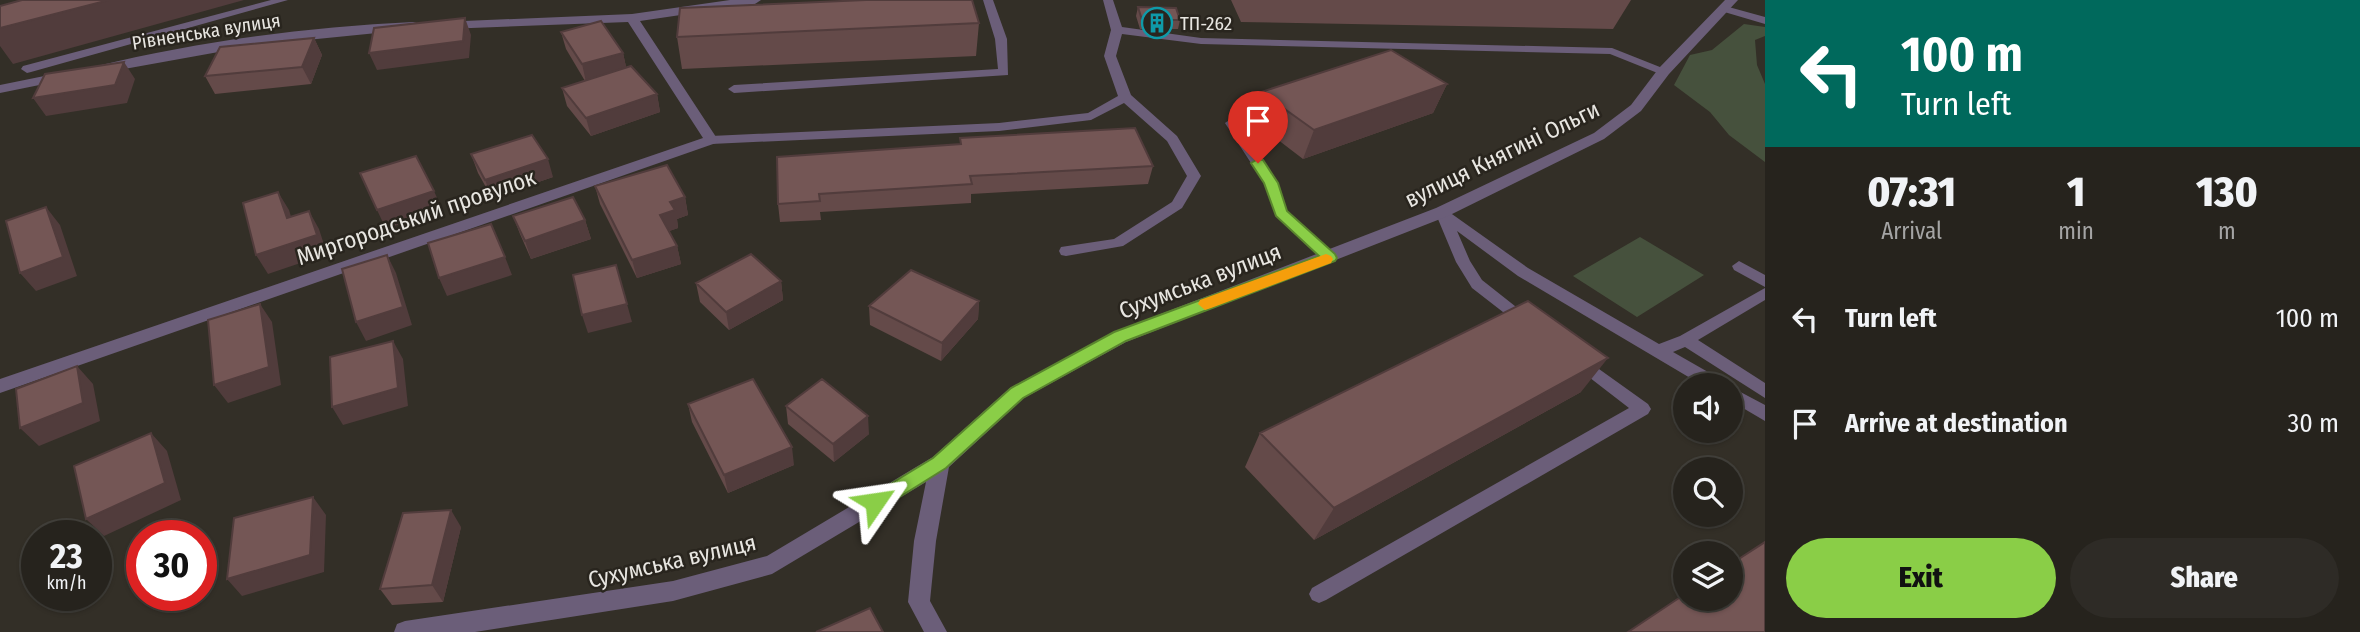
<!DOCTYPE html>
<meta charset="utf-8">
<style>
:root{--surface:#26231d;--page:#2e2b26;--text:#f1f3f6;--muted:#a4a4a4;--line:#42403b;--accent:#8ace47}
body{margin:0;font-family:"Fira Sans Condensed",sans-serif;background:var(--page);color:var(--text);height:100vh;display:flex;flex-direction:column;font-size:26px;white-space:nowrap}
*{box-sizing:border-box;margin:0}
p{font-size:23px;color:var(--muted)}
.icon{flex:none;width:38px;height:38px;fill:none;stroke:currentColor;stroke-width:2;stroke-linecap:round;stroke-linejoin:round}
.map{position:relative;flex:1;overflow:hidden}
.panel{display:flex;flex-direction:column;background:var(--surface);width:595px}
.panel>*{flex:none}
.guide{background:#00695c;color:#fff;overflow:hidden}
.tools{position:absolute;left:1673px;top:373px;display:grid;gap:14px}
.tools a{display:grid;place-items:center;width:70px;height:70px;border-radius:50%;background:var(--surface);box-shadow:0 2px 5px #0004,0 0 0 2px var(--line);font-size:35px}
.speed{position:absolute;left:21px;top:520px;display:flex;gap:14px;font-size:35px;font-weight:700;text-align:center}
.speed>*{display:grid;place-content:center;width:91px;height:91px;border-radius:50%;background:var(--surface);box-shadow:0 2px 5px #0004,0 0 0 2px var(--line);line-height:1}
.speed small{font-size:18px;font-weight:400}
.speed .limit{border:10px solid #d22;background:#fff;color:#111}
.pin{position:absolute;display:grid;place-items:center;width:60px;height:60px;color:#fff;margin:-72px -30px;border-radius:50% 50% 50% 0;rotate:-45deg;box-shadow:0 0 7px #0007}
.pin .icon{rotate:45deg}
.me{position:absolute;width:77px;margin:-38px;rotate:58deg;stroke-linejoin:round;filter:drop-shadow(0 0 5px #0008)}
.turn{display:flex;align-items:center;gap:24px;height:147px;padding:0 21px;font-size:32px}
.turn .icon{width:91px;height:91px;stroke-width:2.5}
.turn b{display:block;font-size:49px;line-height:60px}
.eta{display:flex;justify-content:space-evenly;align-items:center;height:119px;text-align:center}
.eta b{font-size:42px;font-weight:800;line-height:49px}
.primary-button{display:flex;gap:14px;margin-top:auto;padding:14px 21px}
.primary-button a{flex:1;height:80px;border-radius:42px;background:var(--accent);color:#111;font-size:28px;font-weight:800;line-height:80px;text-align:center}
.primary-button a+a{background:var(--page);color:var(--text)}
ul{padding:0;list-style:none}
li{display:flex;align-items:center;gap:21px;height:105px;padding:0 21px}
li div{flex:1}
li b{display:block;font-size:26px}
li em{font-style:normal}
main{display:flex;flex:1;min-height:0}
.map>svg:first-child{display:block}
.green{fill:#46513d}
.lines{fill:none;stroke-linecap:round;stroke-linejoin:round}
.service{fill:#6b5e79;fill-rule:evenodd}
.minor{fill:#6b5e79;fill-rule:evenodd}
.wall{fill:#644a49}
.shaded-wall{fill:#513c3c}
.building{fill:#745655;stroke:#513c3c;stroke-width:2}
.route{fill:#8ace47;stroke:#5a862e;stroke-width:2}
.slow{fill:#f59e0b}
.labels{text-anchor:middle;stroke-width:5;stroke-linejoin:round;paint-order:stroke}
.far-poi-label{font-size:19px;fill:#e8e6e1;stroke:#29251e;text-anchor:start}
.far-street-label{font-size:19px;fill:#e8e6e1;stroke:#29251e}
.street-label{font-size:23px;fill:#e8e6e1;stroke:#29251e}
</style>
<main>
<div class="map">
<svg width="1765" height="632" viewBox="0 0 1765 632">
<rect width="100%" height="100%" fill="#332f27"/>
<path class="green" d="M1744,24L1765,27V36L1755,40L1757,65L1765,84V162L1729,135L1710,112L1674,85L1690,55L1712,50Z
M1640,237L1704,275L1637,317L1573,276Z"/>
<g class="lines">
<path class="service" d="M271,0H288L31,72L27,73L21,69L23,66Z
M983,0H993L1007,39L1008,75L734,93L728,89L734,85L998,69L995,39Z
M1103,0H1113L1122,27L1201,38L1612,48L1670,71L1664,75L1660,74L1610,54L1201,44L1122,34L1116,56L1131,95L1177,136L1201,176L1182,208L1123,246L1066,256L1061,255L1059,251L1061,247L1114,239L1172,202L1187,176L1167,141L1124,103L1091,120L999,131L711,144L704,140L711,136L999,123L1088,113L1118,96L1104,56L1111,30Z
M1725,6L1765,17V24L1721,11V7Z
M1231,119L1236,120L1278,183L1287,211L1335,254L1337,258L1335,262H1325L1276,216L1264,183L1225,123Z
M1442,207L1528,268L1659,344L1680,336L1765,288V300L1698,340L1765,383V398L1685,347L1673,352L1722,380L1724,385H1702L1518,276L1457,231L1470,261L1482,280L1535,322L1527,328L1521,326L1472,288L1456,262L1435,212Z
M1739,261L1765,275V287L1734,270L1732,266Z
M1578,354L1648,404L1651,409L1648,414L1326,600L1319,603L1312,600L1309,594L1312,588L1629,408L1572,364L1570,360L1572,356Z
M1731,387L1765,405V421L1731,401Z"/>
<path class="minor" d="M730,0H761L755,4L640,21L718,140L716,143L0,393V379L703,138L628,22L445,29L439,25L441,22L632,14Z
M1725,0H1738L1669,74L1641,111L1604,139L1448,216L1126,342L1024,398L949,467L936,541L930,601L947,632H924L908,602L914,541L926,482L772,574L673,601L475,632H394L397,624L405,621L673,581L767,556L933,457L1010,388L1114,332L1436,208L1594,133L1631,105L1659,68Z
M413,22L417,23V29L257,45L102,73L95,69L97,66C200,41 307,27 413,22Z
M64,72L69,73V79L0,93V85Z"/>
</g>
<path class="wall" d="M1231,0H1631L1613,29L1241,22Z
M1138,7L1180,20L1178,29H1140L1136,16Z
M979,23L976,56L682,69L677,37Z
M561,32L623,53L626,67L657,94L660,112L591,136L567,106L562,88L585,81L566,49Z
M314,38L322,55L311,84L215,94L205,76Z
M1447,84L1433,113L1303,159L1252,120L1261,92Z
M960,138L1153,166L1148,184L971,194V203L820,212L821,220L780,222L778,204L960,144Z
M471,154L553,177L492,198L478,173Z
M595,186L685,197L688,215L677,219L678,228L669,231L677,246L681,264L637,278L600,204Z
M513,216L585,220L591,239L531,259L520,234Z
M781,281L783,300L729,330L700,302L696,283Z
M979,301L978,319L941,361L870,325L869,306Z
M1581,392L1314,540L1245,467L1260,433Z
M688,404L794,465L728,493L692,422Z
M786,406L869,434L834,462L788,424Z
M461,527L443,602L392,605L380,589Z"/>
<path class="shaded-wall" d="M109,0H244L13,64L0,46V28Z
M465,18L471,35L469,58L377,70L369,53Z
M314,38L322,55L311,84L302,67Z
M623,53L627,71L586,82L582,64Z
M124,62L135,79L127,103L46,116L33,98Z
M1447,84L1433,113L1303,159L1314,130Z
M657,94L660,112L591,136L586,118Z
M548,159L553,177L492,198L485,180Z
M434,191L442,209L386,229L377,210Z
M278,192L289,210L297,236L287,218Z
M685,197L688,215L677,219L678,228L664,233L660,215L670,202Z
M46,207L60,225L77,276L36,291L20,273Z
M309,211L319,229L327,254L268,274L256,255Z
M585,220L591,239L531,259L525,241Z
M677,246L681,264L637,278L632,260Z
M387,255L396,273L412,325L366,341L356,322Z
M505,257L512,275L447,296L439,278Z
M781,281L783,300L729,330L726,312Z
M979,301L978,319L941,361L942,343Z
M260,304L272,322L281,385L228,403L214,385Z
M627,304L632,322L588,333L582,315Z
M393,341L403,359L408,406L343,425L332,407Z
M1608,358L1581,392L1314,540L1334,508Z
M77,366L93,384L100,421L39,446L20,428Z
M868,416L869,434L834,462L833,444Z
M151,433L167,451L181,500L104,536L86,519Z
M792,447L794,465L728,493L724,475Z
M313,497L326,515L324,572L242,596L227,579Z
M451,510L461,527L443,602L432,585Z"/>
<path class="building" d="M22,0H109L0,28V6Z
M866,0H972L979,23L677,37L680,8Z
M1138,7L1176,8L1180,20H1142Z
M465,18L463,41L369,53L374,28Z
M601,21L623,53L582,64L561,32Z
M314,38L302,67L205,76L220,47Z
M1391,50L1447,84L1314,130L1261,92Z
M124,62L115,85L33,98L45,74Z
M631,66L657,94L586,118L562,88Z
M1135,128L1153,166L970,176L972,184L819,194L820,201L778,204L777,157L961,144L960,138Z
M532,135L548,159L485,180L471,154Z
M416,156L434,191L377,210L360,173Z
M667,165L685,197L670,202L675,210L660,215L677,246L632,260L595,186Z
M278,192L287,218L309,211L317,235L256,255L243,203Z
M573,197L585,220L525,241L513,216Z
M46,207L63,257L20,273L6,221Z
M491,224L505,257L439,278L428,243Z
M751,254L781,281L726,312L696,283Z
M387,255L403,307L356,322L342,269Z
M616,265L627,304L582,315L573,275Z
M911,270L979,301L942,343L869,306Z
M1528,301L1608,358L1334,508L1260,433Z
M260,304L269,367L214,385L208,320Z
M393,341L398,388L332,407L330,357Z
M77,366L83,403L20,428L16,389Z
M753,379L792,447L724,475L688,404Z
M822,379L868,416L833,444L786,406Z
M151,433L165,483L86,519L74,466Z
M313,497L310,555L227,579L234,518Z
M451,510L432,585L380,589L403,513Z
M1765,542V632H1628L1685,594V598H1731V564Z
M870,608L883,632H816Z"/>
<path class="route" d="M1258,159L1263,160L1278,183L1287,211L1335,254L1337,258L1335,261L1126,341L1023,398L946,468L882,508L875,510L869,508L866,502L869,497L933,458L1011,388L1114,332L1319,256L1276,216L1264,183L1251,163Z"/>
<path class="slow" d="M1326,254L1331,256L1333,259L1331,263L1211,308L1205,310L1198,304L1200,300Z"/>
<defs>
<g id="building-ring" transform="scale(1.575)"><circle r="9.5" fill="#29251e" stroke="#0f9aa8" stroke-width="1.5"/><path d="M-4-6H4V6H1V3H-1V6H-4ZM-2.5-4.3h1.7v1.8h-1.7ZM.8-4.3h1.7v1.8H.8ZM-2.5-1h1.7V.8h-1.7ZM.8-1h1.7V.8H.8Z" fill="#0f9aa8"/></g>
</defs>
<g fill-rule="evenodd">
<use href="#building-ring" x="1157" y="23"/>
</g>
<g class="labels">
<g class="far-poi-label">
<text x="1180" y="30">ТП-262</text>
</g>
<g class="far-street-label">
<text transform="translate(206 31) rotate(-9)" y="7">Рівненська вулиця</text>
</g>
<g class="street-label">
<text transform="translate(1502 154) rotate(-26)" y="8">вулиця Княгині Ольги</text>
<text transform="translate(416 217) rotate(-19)" y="8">Миргородський провулок</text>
<text transform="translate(1200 281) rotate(-21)" y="8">Сухумська вулиця</text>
<text transform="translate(672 561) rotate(-13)" y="8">Сухумська вулиця</text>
</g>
</g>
</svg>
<div class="tools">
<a><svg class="icon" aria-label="sound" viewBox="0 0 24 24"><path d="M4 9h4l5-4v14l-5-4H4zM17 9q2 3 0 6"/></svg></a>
<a><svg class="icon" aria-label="search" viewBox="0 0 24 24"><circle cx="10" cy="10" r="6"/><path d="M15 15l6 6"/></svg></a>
<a><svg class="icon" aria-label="layers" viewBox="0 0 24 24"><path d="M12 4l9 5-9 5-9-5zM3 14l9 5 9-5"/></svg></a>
</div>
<div class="speed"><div>23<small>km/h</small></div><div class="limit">30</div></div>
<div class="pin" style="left:1258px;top:163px;background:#d93025"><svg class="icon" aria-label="arrive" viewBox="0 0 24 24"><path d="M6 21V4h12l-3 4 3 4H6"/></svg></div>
<svg class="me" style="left:875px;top:502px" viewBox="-20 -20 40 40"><path d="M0-17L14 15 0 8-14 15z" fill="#8ace47" stroke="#fff" stroke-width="4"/></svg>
</div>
<section class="panel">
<div class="guide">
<div class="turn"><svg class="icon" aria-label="left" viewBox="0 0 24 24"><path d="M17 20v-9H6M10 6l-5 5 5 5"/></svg><div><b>100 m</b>Turn left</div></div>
</div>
<div class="eta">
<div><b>07:31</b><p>Arrival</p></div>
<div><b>1</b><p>min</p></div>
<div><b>130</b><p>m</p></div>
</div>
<ul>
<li><svg class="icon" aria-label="left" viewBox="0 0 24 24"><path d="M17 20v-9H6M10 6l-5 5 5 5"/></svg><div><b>Turn left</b></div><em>100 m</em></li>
<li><svg class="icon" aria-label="arrive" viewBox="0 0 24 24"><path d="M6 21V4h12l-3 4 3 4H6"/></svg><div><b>Arrive at destination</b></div><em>30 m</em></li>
</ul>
<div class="primary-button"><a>Exit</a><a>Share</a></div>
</section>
</main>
